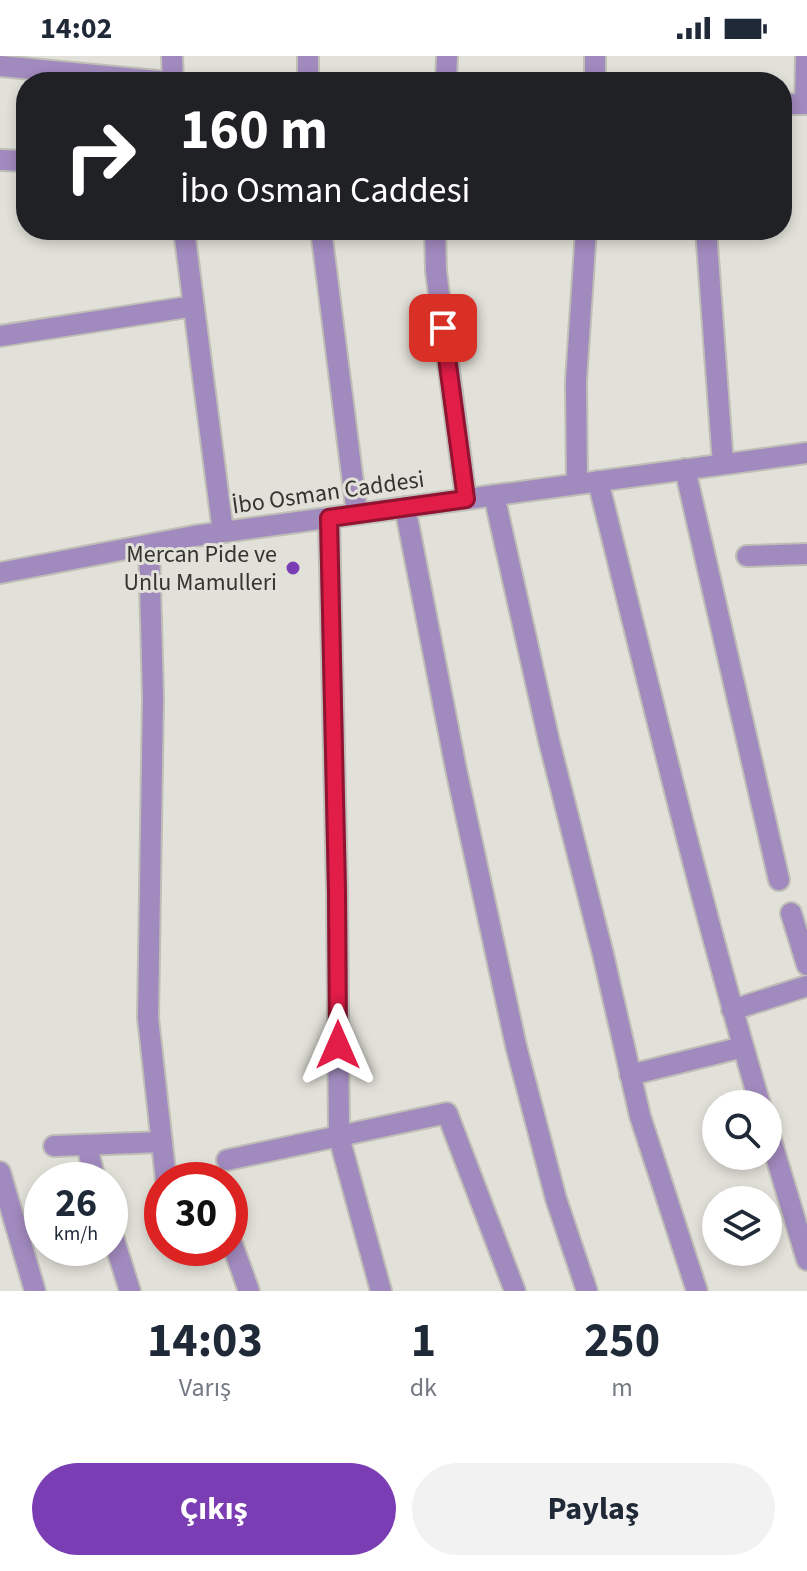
<!DOCTYPE html>
<html lang="tr">
<meta charset="utf-8">
<style>
:root{--surface:#fff;--page:#f2f2f3;--text:#1f2937;--muted:#747a83;--accent:#7a3db3}
body{margin:0;font-family:"Source Sans 3",sans-serif;background:var(--page);color:var(--text);height:100vh;display:flex;flex-direction:column;font-size:30px;white-space:nowrap}
*{box-sizing:border-box;margin:0}
p{font-size:26px;color:var(--muted)}
.icon{flex:none;width:44px;height:44px;fill:none;stroke:currentColor;stroke-width:2;stroke-linecap:round;stroke-linejoin:round}
.map{position:relative;height:1235px;overflow:hidden}
.sheet{display:flex;flex-direction:column;background:var(--surface);flex:1}
.sheet>*{flex:none}
.top-card{position:absolute;left:16px;top:16px;width:776px;height:168px;border-radius:32px;box-shadow:0 4px 12px #0003;background:#202124;color:#fff;overflow:hidden}
.fabs{position:absolute;left:702px;top:1034px;display:grid;gap:16px}
.fabs a{display:grid;place-items:center;width:80px;height:80px;border-radius:50%;background:var(--surface);box-shadow:0 4px 12px #0003;font-size:40px}
.speed{position:absolute;left:24px;top:1106px;display:flex;gap:16px;font-size:40px;font-weight:700;text-align:center}
.speed>*{display:grid;place-content:center;width:104px;height:104px;border-radius:50%;background:var(--surface);box-shadow:0 4px 12px #0003;line-height:1}
.speed small{font-size:20px;font-weight:400}
.speed .limit{border:12px solid #d22;background:#fff;color:#111}
.pin{position:absolute;display:grid;place-items:center;width:68px;height:68px;color:#fff;margin:-34px;border-radius:16px;box-shadow:0 4px 12px #0006}
.me{position:absolute;width:88px;margin:-44px;rotate:0deg;stroke-linejoin:round;filter:drop-shadow(0 0 6px #0008)}
.turn{display:flex;align-items:center;gap:28px;height:168px;padding:0 32px;font-size:36px}
.turn .icon{width:104px;height:104px;stroke-width:2.5}
.turn b{display:block;font-size:56px;line-height:68px}
.eta{display:flex;justify-content:space-evenly;align-items:center;height:136px;text-align:center}
.eta b{font-size:48px;font-weight:700;line-height:56px}
.action{display:flex;gap:16px;margin-top:auto;padding:16px 32px}
.action a{flex:1;height:92px;border-radius:48px;background:var(--accent);color:#fff;font-size:32px;font-weight:700;line-height:92px;text-align:center}
.action a+a{background:var(--page);color:var(--text)}
.status{display:flex;justify-content:space-between;align-items:center;height:56px;padding:0 40px;background:var(--surface);direction:ltr}
.status svg{height:22px;fill:currentColor}
.map>svg:first-child{display:block}
.lines{fill:none;stroke-linecap:round;stroke-linejoin:round}
.minor-casing{stroke:#bfbeb7;stroke-width:24}
.minor{stroke:#a18abe;stroke-width:20}
.route-casing{stroke:#92132f;stroke-width:20}
.route{stroke:#e11d48;stroke-width:14}
.poi-dot{fill:#7a3db3;stroke:#e2e1d9;stroke-width:3}
.labels{text-anchor:middle;stroke-width:6;stroke-linejoin:round;paint-order:stroke}
.street-label{font-size:24px;fill:#353431;stroke:#e2e1d9}
.poi-label{font-size:24px;fill:#353431;stroke:#e2e1d9;text-anchor:end}
</style>
<div class="status"><b>14:02</b><svg viewBox="0 0 49 12"><path d="M0 12V9h3v3zM5 12V6h3v6zM10 12V3h3v9zM15 12V0h3v12zM26 1h20v11H26zM47 4h2v5h-2z"/></svg></div>
<div class="map">
<svg width="807" height="1235" viewBox="0 0 807 1235">
<rect width="100%" height="100%" fill="#e2e1d9"/>
<g class="lines">
<g class="minor-casing">
<path id="minor" d="M172,0L173,26
M0,10L168,26
M308,26V0
M446,26L447,0
M595,26V0
M805,47L806,0
M782,48H807
M0,104L26,105
M184,174L223,476
M321,174L357,458
M435,174L436,215L466,443
M706,174L723,408
M0,280L194,250
M685,413L779,824
M598,425C650,633 699,843 760,1048
M577,428L576,325L586,174
M494,439L549,685L603,898L640,1060L697,1235
M405,451L456,713L516,990L556,1143L587,1235
M329,462L337,836L339,1081L381,1235
M149,489L153,641L148,962L166,1124
M747,500L807,498
M0,517L194,480L807,397
M791,857L807,909
M732,954L807,930
M630,1019L743,991
M768,1074L807,1204
M87,1089L95,1124
M54,1090L162,1086
M227,1104L447,1057L515,1235
M0,1116L35,1235
M110,1171L130,1235
M230,1182L249,1235"/>
</g>
<use href="#minor" class="minor"/>
</g>
<g class="lines">
<g class="route-casing">
<path id="route" d="M338,989L337,836L329,462L466,443L443,272"/>
</g>
<use href="#route" class="route"/>
</g>
<circle class="poi-dot" cx="293" cy="512" r="8"/>
<g class="labels">
<g class="street-label">
<text transform="translate(328 436) rotate(-8)" y="8">İbo Osman Caddesi</text>
</g>
<g class="poi-label">
<text x="277" y="506">Mercan Pide ve<tspan x="277" dy="28">Unlu Mamulleri</tspan></text>
</g>
</g>
</svg>
<div class="fabs">
<a><svg class="icon" aria-label="search" viewBox="0 0 24 24"><circle cx="10" cy="10" r="6"/><path d="M15 15l6 6"/></svg></a>
<a><svg class="icon" aria-label="layers" viewBox="0 0 24 24"><path d="M12 4l9 5-9 5-9-5zM3 14l9 5 9-5"/></svg></a>
</div>
<div class="speed"><div>26<small>km/h</small></div><div class="limit">30</div></div>
<div class="pin" style="left:443px;top:272px;background:#d93025"><svg class="icon" aria-label="arrive" viewBox="0 0 24 24"><path d="M6 21V4h12l-3 4 3 4H6"/></svg></div>
<svg class="me" style="left:338px;top:989px" viewBox="-20 -20 40 40"><path d="M0-17L14 15 0 8-14 15z" fill="#e11d48" stroke="#fff" stroke-width="4"/></svg>
<div class="top-card">
<div class="turn"><svg class="icon" aria-label="right" viewBox="0 0 24 24"><path d="M7 20v-9h11M14 6l5 5-5 5"/></svg><div><b>160 m</b>İbo Osman Caddesi</div></div>
</div>
</div>
<section class="sheet">
<div class="eta">
<div><b>14:03</b><p>Varış</p></div>
<div><b>1</b><p>dk</p></div>
<div><b>250</b><p>m</p></div>
</div>
<div class="action"><a>Çıkış</a><a>Paylaş</a></div>
</section>
